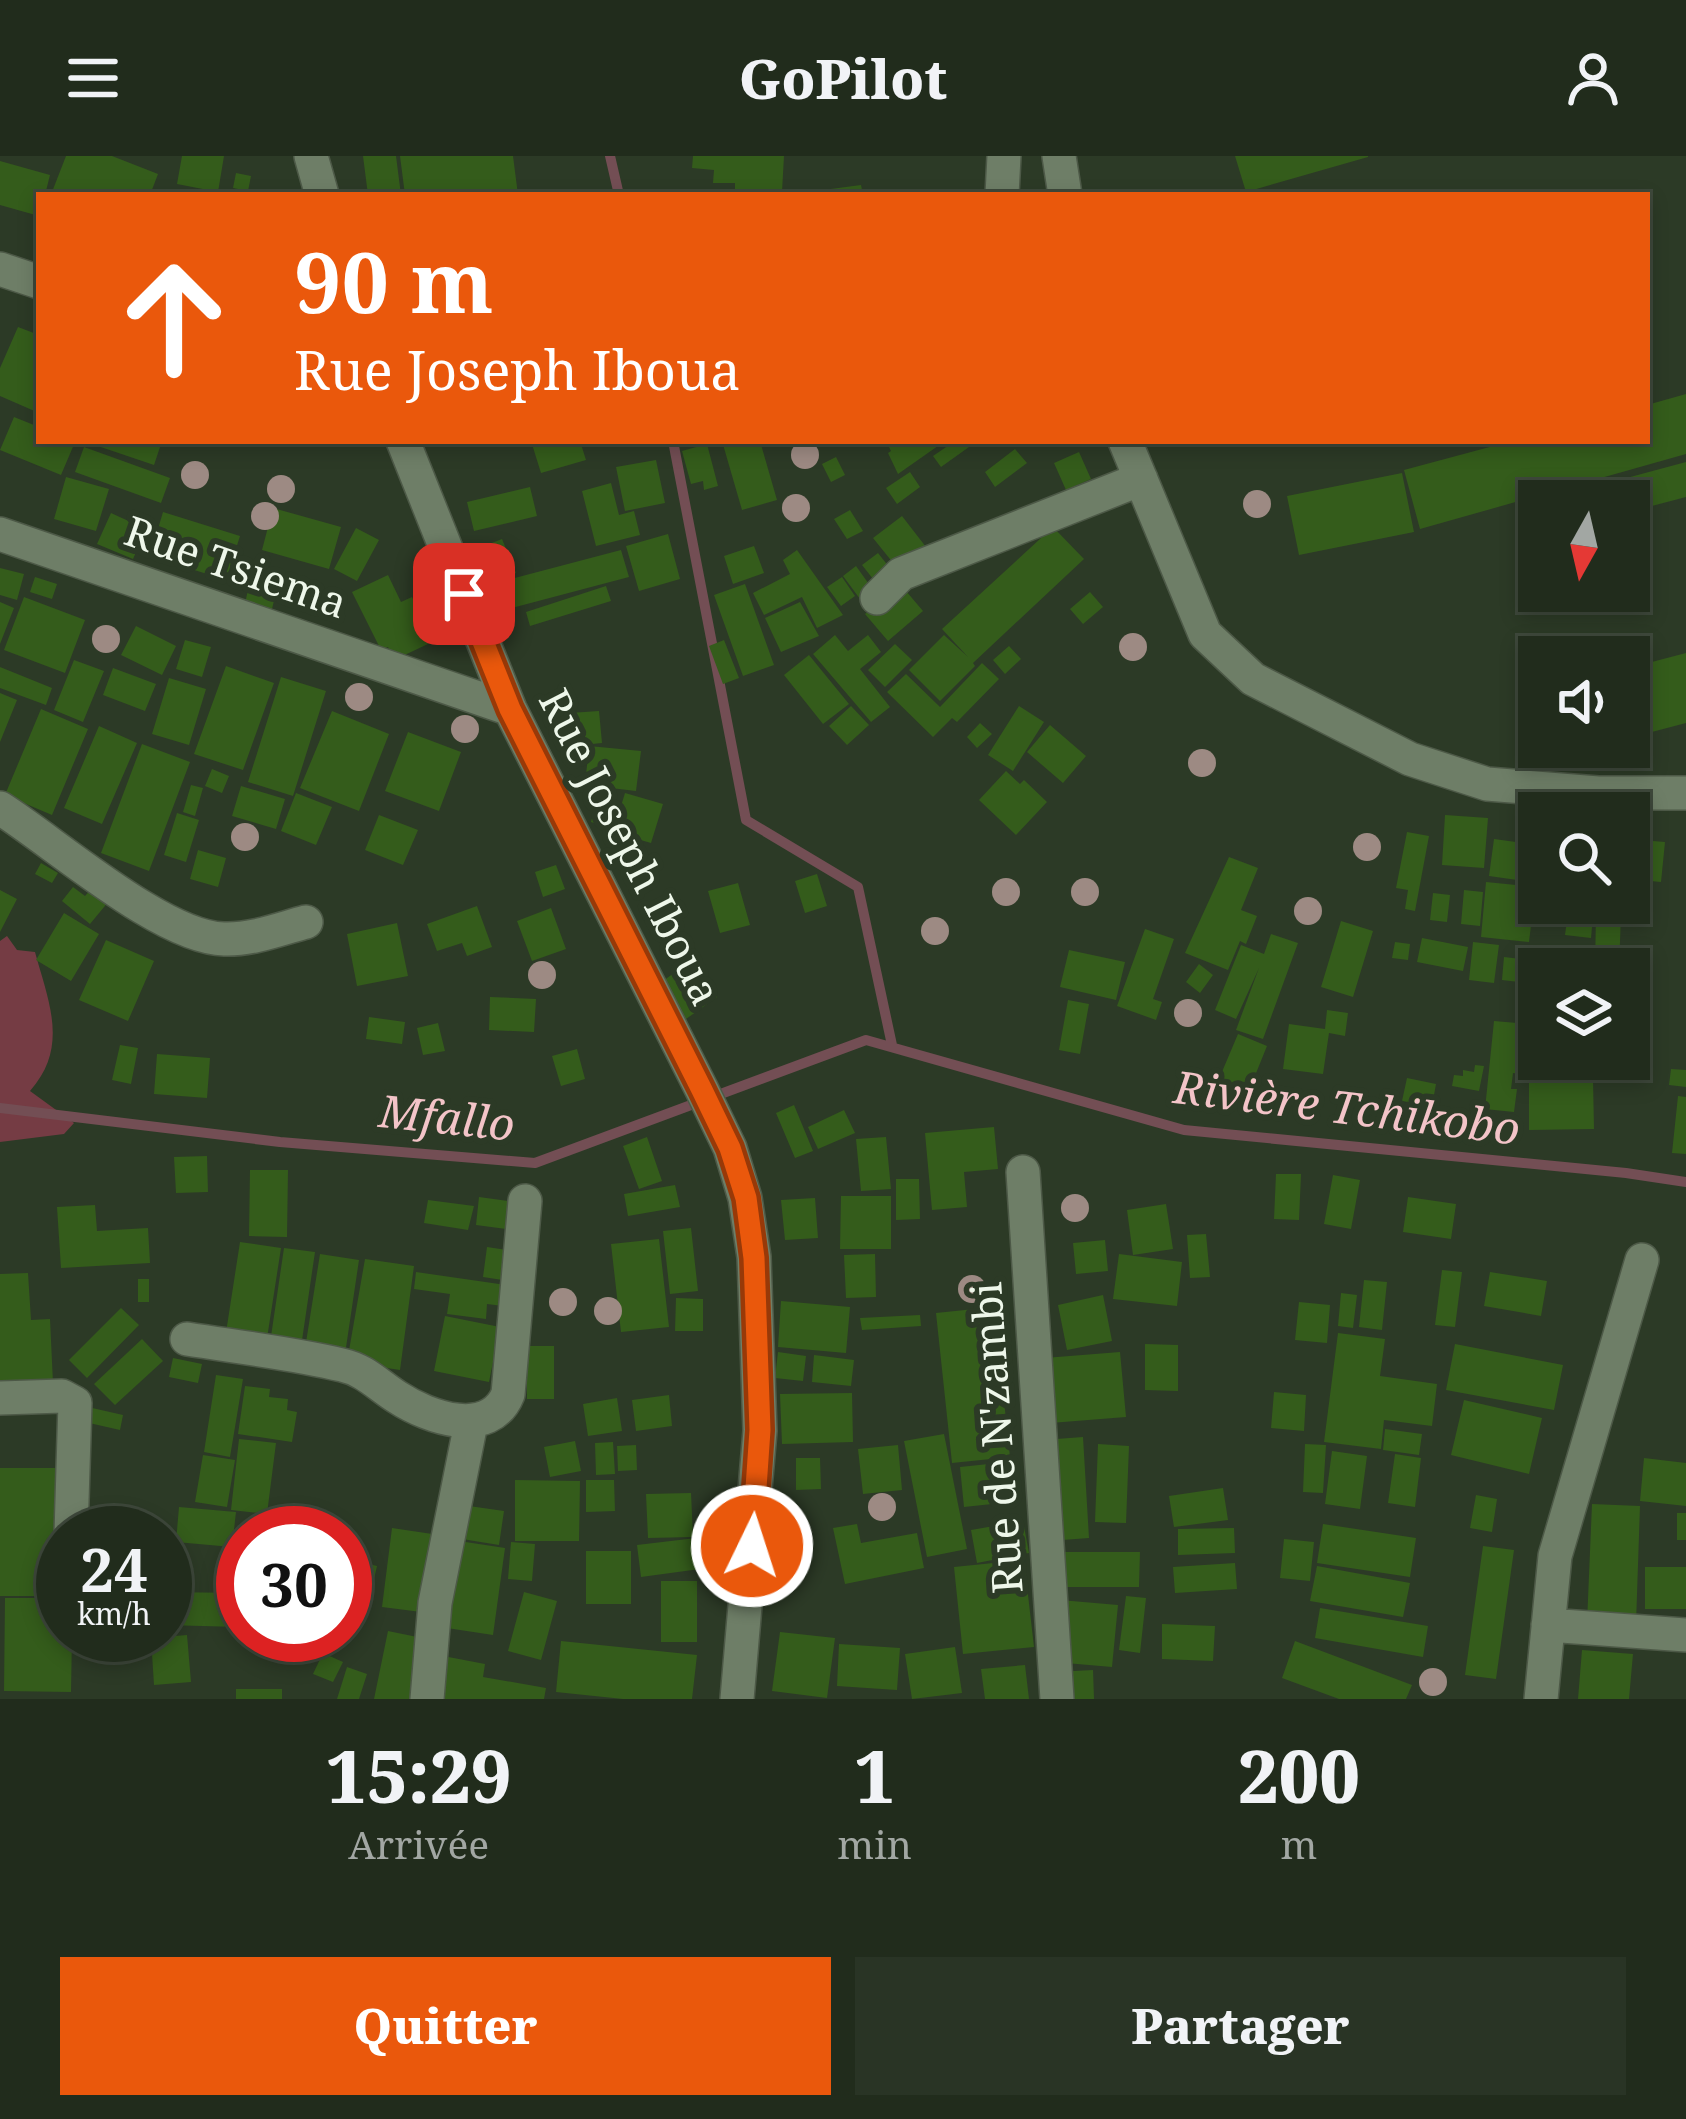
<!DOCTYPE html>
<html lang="fr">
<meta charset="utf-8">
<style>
:root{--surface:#212c1c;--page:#293425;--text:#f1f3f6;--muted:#a2a7a3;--line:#3e483b;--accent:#ea580c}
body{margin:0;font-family:"Noto Serif",serif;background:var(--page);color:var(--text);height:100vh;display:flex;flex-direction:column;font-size:45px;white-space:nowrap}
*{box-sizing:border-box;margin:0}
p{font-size:39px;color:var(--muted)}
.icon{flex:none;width:66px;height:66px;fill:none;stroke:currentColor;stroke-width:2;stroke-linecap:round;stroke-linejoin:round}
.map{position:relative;height:1543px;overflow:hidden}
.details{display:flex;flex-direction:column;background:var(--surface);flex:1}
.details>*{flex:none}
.banner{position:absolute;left:36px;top:36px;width:1614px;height:252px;border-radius:0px;box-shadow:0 6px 18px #0003,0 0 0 3px var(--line);background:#ea580c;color:#fff;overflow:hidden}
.needle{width:78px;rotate:188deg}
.controls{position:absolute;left:1518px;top:324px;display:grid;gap:24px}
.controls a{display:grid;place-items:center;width:132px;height:132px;border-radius:0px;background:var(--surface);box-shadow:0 6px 18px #0003,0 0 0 3px var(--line);font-size:60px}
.speed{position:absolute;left:36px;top:1350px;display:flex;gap:24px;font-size:60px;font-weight:700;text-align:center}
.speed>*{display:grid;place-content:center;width:156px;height:156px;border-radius:50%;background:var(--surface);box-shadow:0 6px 18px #0003,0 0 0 3px var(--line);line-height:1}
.speed small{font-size:30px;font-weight:400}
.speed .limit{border:18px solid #d22;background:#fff;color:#111}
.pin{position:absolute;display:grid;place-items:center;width:102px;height:102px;color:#fff;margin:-51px;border-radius:24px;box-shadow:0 6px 18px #0006}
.me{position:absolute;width:132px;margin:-66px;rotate:4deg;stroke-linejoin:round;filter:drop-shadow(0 0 9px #0008)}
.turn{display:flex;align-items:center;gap:42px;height:252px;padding:0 60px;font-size:54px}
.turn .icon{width:156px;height:156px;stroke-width:2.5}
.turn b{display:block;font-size:84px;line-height:102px}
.eta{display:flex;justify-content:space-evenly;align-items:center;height:204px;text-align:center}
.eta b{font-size:72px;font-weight:800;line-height:84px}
.action{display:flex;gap:24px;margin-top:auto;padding:24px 60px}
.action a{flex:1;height:138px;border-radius:0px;background:var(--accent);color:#fff;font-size:48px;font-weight:800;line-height:138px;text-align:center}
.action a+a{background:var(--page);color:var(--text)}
header{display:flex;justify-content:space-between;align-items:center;height:156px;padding:0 60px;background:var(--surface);font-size:54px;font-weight:800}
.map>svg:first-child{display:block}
.green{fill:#753c44}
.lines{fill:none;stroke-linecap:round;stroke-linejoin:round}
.stream{stroke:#734e54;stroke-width:10}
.building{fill:#345c1b}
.street-casing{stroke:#4d5947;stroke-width:36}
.street{stroke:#6e7e67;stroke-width:33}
.tree{fill:#9d8a83}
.route-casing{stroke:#983908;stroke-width:30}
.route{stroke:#ea580c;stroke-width:21}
.labels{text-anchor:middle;stroke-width:12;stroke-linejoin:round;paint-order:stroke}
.street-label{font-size:42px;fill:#eef7ea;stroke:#2c3a26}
.water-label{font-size:45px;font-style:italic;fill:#f3c4c8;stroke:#2c3a26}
</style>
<header><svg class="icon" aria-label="menu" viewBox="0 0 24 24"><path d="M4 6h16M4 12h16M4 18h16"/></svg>GoPilot<svg class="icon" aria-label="person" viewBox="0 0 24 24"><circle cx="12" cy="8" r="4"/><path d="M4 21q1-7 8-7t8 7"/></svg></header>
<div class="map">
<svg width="1686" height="1543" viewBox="0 0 1686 1543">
<rect width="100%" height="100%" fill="#2c3a26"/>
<path class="green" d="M7,780L17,794L35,796C49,847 69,891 30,935L74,967L64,978L0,986V785Z"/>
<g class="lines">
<path class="stream" d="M610,0L619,39
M673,285L746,664L858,731L892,889
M0,952L280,986L535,1007L866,884L1184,974L1626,1017L1686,1026"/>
</g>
<path class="building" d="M66,0H112L158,18L150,39H60L52,36Z
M182,0H224L218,36L177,28Z
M363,0H396L401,39H368Z
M400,0H513L518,39H405Z
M693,0H784L782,36L735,35V27H713L714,14L692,12Z
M1235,0H1368V1L1246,36Z
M0,5L50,19L45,39H39V60L0,49Z
M236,17L251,20L248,35L233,32Z
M861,29L863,39H824L823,34Z
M18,171L39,179V257L0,240V212Z
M1686,238V298L1420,373L1404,314L1512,285H1647V249Z
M14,261L39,271V285L75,286L61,319L0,294Z
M83,285H162L154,309Z
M531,285H580L586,304L541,317Z
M722,285H760L777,344L742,354Z
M886,285H945L898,318L888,297L891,295Z
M955,285H964L969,291L941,311L933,300Z
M707,288L718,330L704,334L703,325L691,328L682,295Z
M84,291L170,322L161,347L75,316Z
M1015,293L1027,307L995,331L985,316Z
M1079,296L1091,323L1066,334L1054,307Z
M836,301L845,319L831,326L822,308Z
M656,304L665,347L625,355L616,311Z
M1686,306V341L1629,356V345H1613L1608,327Z
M910,316L920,331L897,348L886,332Z
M1402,317L1414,376L1299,399L1287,340Z
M66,321L109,333L96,375L54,363Z
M611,327L619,359L634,355L640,379L596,390L582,335Z
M530,331L537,360L474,375L467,346Z
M273,352L341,371L329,413L262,394Z
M850,354L863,375L847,383L834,363Z
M163,356L240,380L226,424L150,400Z
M111,357L146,373L133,403L97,388Z
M902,360L926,391L898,413L873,382Z
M1053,371L1084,403L973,507L975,510L940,545L909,514L944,479L968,501L942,473Z
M356,372L379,384L357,425L334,413Z
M668,378L680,423L639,435L626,390Z
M502,383L516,417L492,426L479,392Z
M754,390L764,417L733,428L724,400Z
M621,394L629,421L500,455L492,428Z
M797,394L843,459L817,472L802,441L764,459L753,437L790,418L783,404Z
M878,397L893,416L877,428L862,409Z
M253,409L281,415L272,453L245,448Z
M856,410L876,438L863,447L843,420Z
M0,412L24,418L17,444L0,439Z
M388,419L401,446L412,441L428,475L423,477L428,488L394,504L388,491L381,494L352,436Z
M35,421L57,428L52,443L30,436Z
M842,421L855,440L841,450L827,431Z
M745,428L774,509L743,520L714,439Z
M900,428L923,455L888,485L865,458Z
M606,430L611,445L530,470L526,456Z
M1090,436L1103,451L1083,468L1070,453Z
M24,441L85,464L65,517L4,494Z
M0,446L14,452L0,488Z
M800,446L819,480L781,496L765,462Z
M136,470L176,490L162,519L121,499Z
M835,479L848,495L868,479L881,496L860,513L890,551L871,566L813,498Z
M185,484L211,491L202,521L176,513Z
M724,484L739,522L723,528L709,490Z
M895,488L912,504L885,531L868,514Z
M1009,490L1021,503L1005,518L993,504Z
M1686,497V567L1629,582V512Z
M809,499L849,548L823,568L784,519Z
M74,504L104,515L83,566L54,554Z
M982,507L999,523L957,566L952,562L933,581L887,536L906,518L940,551Z
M226,510L274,527L243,614L194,598Z
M0,511L52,532L46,549L0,532Z
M113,512L156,528L145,555L103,539Z
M281,521L326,535L293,640L248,626Z
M169,522L206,533L189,589L152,578Z
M0,537L17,544L0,586Z
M851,550L869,569L847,589L829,570Z
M1019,550L1044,566L1013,615L988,599Z
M41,553L88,573L52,659L5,639Z
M332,555L389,578L359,655L300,632Z
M599,555L602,587L572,590L570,557Z
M980,567L992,578L977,592L967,581Z
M1050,569L1086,600L1063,627L1027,596Z
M99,570L137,587L102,668L64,652Z
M408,576L461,596L439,655L385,635Z
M142,588L190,606L149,715L101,697Z
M589,590L641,595L636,635L585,629Z
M212,613L229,620L222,637L205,630Z
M1006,615L1020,628L1024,624L1047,646L1016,679L979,644Z
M191,629L203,632L195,660L183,656Z
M241,630L285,643L276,673L232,660Z
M296,637L332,651L316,689L281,675Z
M625,637L663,648L651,687L613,676Z
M597,644L614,648L607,671L591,666Z
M1528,646L1552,649L1551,657H1539V670L1526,668Z
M177,657L199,664L186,706L164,699Z
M379,659L418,674L403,709L365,694Z
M1445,659L1488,662L1484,712L1442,709Z
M1407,676L1429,680L1415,755L1405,753L1408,734L1396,732Z
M1524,678L1539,680V727L1489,720L1494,683L1523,687Z
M1629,683L1665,686L1661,726L1629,723Z
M198,694L226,702L218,731L190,723Z
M1229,701L1258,712L1241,754L1257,760L1246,788L1240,785L1228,814L1185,797Z
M41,707L58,717L52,727L35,718Z
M556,709L565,733L543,741L535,716Z
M817,718L827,750L805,757L795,725Z
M1486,726L1526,730L1523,759L1532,761L1529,786L1481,781Z
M738,727L750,769L720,777L708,735Z
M73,731L85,740L93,731L109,745L90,768L62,745Z
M0,734L17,743L0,776Z
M1464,734L1483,736L1480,770L1461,768Z
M1433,737L1450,739L1447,766L1430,764Z
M1572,747H1619L1618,756Z
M477,750L492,791L467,800L462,787L437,795L427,768Z
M551,752L566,793L532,805L517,765Z
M64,757L99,778L71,825L36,804Z
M1568,757L1593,760L1591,782L1565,779Z
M1596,757L1621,758L1619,813H1595Z
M1341,765L1373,775L1353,841L1321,831Z
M397,767L408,820L357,830L347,778Z
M1145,773L1174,783L1153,843L1162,846L1156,864L1117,850Z
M1271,778L1298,787L1263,883L1236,874L1259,812L1236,863L1215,854L1241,789L1264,798Z
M1422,782L1468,791L1463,815L1417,806Z
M106,784L154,805L128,865L79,844Z
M1395,786L1410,788L1408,804L1392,802Z
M1473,786L1499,789L1494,827L1469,824Z
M1568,790L1594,792L1592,813H1565Z
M1069,794L1125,806L1116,844L1060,831Z
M1504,801L1521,803L1519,826L1502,824Z
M691,805L717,841L686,863L660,827Z
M1199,808L1213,819L1200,837L1186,826Z
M1522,826L1539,828V863L1518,860Z
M490,841L536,843L534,876L489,874Z
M1068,844L1089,848L1080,898L1059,894Z
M1327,854L1348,857L1345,880L1329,877L1323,918L1283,913L1289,868L1325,873Z
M369,861L405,866L402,888L366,883Z
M1494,865L1539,869L1540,921L1513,917L1511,933H1517L1514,956L1485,953Z
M438,867L445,895L423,899L417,872Z
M1238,878L1267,890L1246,942L1216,930Z
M120,889L138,892L131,928L112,924Z
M577,893L585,923L561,930L552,900Z
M157,898L210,902L207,942L154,938Z
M1475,909L1484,910L1479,935L1452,930L1454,919L1463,920V914L1474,916Z
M1671,913L1686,914V931L1669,929Z
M1407,922L1436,928L1432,950L1402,945Z
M1593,923L1594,973L1529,974V924Z
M1678,940L1686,941V998L1672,997Z
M794,949L813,995L795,1002L776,957Z
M844,954L855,977L818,993L808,971Z
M994,971L998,1013L964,1016L967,1051L932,1054L925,977Z
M647,981L662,1025L639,1033L623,990Z
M886,981L891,1033L861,1035L856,983Z
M207,1000L208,1036L176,1037L174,1001Z
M250,1014H288L287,1081L249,1080Z
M1276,1018H1301L1299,1064L1274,1063Z
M1333,1019L1360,1024L1351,1073L1324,1068Z
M896,1023H919L920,1063L896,1064Z
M675,1029L680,1051L628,1060L624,1038Z
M841,1040H891V1093H840Z
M479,1041L516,1046L514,1074L476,1069Z
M1408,1041L1456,1048L1451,1083L1403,1076Z
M815,1042L818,1082L785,1084L781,1044Z
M428,1044L474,1050L468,1074L424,1067Z
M1166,1048L1173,1093L1133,1099L1127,1054Z
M95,1049L97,1075L148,1072L150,1107L61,1112L57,1051Z
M691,1072L698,1135L670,1138L663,1075Z
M1206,1078L1210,1121L1190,1122L1187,1079Z
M659,1083L669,1171L621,1176L611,1088Z
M1105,1084L1108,1115L1076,1118L1073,1087Z
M240,1086L281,1092L266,1189L225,1183Z
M487,1091L514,1095L509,1125L483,1121Z
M284,1092L315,1096L300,1198L269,1194Z
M320,1098L359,1104L344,1205L304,1199Z
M875,1098L876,1141L846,1142L844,1099Z
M1119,1098L1182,1106L1177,1150L1113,1143Z
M365,1103L414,1110L400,1214L347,1206Z
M1442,1114L1462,1116L1455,1171L1435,1169Z
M416,1116L506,1129L503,1150L487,1148L486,1163L447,1158L450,1138L414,1133Z
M1490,1116L1547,1125L1541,1160L1484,1150Z
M28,1117L31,1164L50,1163L53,1227L0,1229V1118Z
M138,1123H149V1146H138Z
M1364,1124L1387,1126L1382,1174L1359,1171Z
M1341,1137L1357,1139L1353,1172L1338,1170Z
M1103,1139L1112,1185L1067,1194L1058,1149Z
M676,1142L703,1143V1175H675Z
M781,1145L850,1151L846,1197L778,1191Z
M1299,1146L1330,1149L1327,1187L1295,1184Z
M994,1151L1010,1301L952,1307L936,1157Z
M121,1152L139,1169L87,1222L69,1204Z
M920,1159L921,1170L862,1174L860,1162Z
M445,1160L500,1171L489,1226L434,1215Z
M1338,1177L1385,1183L1380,1220L1437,1228L1432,1270L1384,1264L1381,1293L1324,1286Z
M142,1183L163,1205L115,1249L94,1228Z
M1145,1188L1178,1189V1235L1145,1234Z
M1455,1188L1563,1209L1554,1254L1446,1234Z
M527,1190H554V1243H527Z
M778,1196L806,1200L803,1225L775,1222Z
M1120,1196L1126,1261L1038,1268L1032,1203Z
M814,1199L854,1204L851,1230L812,1226Z
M173,1202L202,1208L198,1227L169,1221Z
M216,1219L243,1223L230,1301L204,1296Z
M245,1230L270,1233L269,1241L288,1243L287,1254L297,1256L292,1286L238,1278Z
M1274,1236L1306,1239L1304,1275L1271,1272Z
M852,1237L853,1286L782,1288L780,1238Z
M669,1239L672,1270L636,1275L632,1244Z
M617,1242L622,1275L588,1280L583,1248Z
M1464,1244L1542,1262L1529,1318L1451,1299Z
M79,1249L123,1259L120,1274L76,1264Z
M1385,1273L1422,1278L1419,1299L1383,1294Z
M944,1278L967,1393L927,1401L904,1285Z
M1083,1281L1089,1382L1049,1385L1043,1284Z
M239,1283L276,1287L267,1358L231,1354Z
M575,1285L581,1315L550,1321L544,1291Z
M613,1286L615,1318L596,1319L595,1287Z
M1098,1288L1129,1290L1126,1367L1095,1366Z
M1305,1288L1326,1289L1323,1337L1303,1336Z
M636,1289L637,1314L618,1315L617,1290Z
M898,1289L902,1334L863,1338L858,1293Z
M1332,1295L1367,1300L1360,1353L1325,1348Z
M1395,1298L1421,1302L1415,1351L1388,1347Z
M203,1299L235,1304L227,1351L195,1346Z
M796,1302H820L821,1333L796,1334Z
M1644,1302L1686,1307V1350L1640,1345Z
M1017,1305L1021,1345L964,1351L960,1311Z
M0,1312H65L63,1440H0Z
M515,1324L580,1325L579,1385H515Z
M586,1324H614L615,1355L586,1356Z
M1223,1332L1228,1364L1174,1371L1169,1340Z
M691,1337L693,1381L648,1382L646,1338Z
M1476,1339L1497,1343L1492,1376L1470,1372Z
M1592,1348L1640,1350L1636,1468L1587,1467Z
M462,1349L504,1355L499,1389L456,1382Z
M179,1351L236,1356L232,1391L176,1386Z
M94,1357L132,1365L129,1377H90Z
M1677,1357H1686V1384H1677Z
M276,1362L300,1365L298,1377H273Z
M245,1365L266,1366L265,1377H244Z
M1023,1365L1029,1397L977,1407L971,1374Z
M857,1368L861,1387L917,1377L924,1412L845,1428L833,1372Z
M1323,1368L1416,1382L1410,1421L1317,1407Z
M392,1372L439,1379L429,1457L382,1451Z
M1234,1372L1235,1397L1178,1399V1373Z
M696,1382L700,1413L641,1421L637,1389Z
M1284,1383L1314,1386L1310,1425L1280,1422Z
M459,1385L505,1392L493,1479L447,1472Z
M511,1386L535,1388L532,1425L508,1423Z
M1483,1390L1514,1394L1496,1523L1465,1519Z
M586,1395H631V1448H586Z
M1046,1396H1140L1139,1431H1046Z
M345,1402L377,1410L369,1445L345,1439Z
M1024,1404L1034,1491L963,1498L954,1411Z
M1235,1407L1237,1433L1175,1437L1173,1411Z
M1317,1410L1410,1427L1403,1461L1310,1445Z
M1645,1411H1686V1453H1645Z
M661,1425H697V1486H661Z
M165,1436L240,1437L239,1471L165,1469Z
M524,1436L557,1445L541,1504L508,1495Z
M1126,1440L1146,1442L1140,1497L1119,1494Z
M5,1442H63V1479H72L71,1536L4,1535Z
M1060,1444L1118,1449L1112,1511L1054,1506Z
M1320,1452L1428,1470L1423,1501L1315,1482Z
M345,1453L358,1456L351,1483L345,1481Z
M1162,1468L1215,1470L1213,1505L1162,1503Z
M388,1475L427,1483L415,1543H374Z
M780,1476L835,1482L827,1542L772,1535Z
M187,1479L191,1526L154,1529L151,1482Z
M561,1485L697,1499L692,1543H623L556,1536Z
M1295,1485L1412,1529L1406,1543H1339L1282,1522Z
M839,1488L900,1492L897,1534L837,1530Z
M955,1491L962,1537L912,1543L905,1498Z
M1582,1494L1633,1498L1629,1543H1578Z
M323,1497L343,1506L333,1526L313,1518Z
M438,1499L485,1508L483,1521L546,1532L544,1543H439Z
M1025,1509L1029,1543H985L981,1513Z
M347,1511L367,1518L359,1543H337Z
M1093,1514L1094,1543H1056L1055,1516Z
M236,1533H282V1543H236Z"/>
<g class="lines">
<g class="street-casing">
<path id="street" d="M311,0L322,39
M1059,0L1065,39
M1002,39L1004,0
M0,113L39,126
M403,285L510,553L702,934L730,992L745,1042L754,1101L760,1275L737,1543
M1125,285L1205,478L1253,523L1410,603L1487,628L1598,637H1686
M0,378L510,553
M877,442L901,418L1141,323
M0,652C55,687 163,782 224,783C252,784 280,773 306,766
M1023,1016L1057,1543
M187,1183C238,1191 291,1197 342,1209C365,1214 378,1229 397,1241C429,1262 490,1283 508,1238L525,1045
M0,1242L62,1240L75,1247L71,1377
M1548,1469L1686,1479
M427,1543L435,1447L471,1267
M1541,1543L1555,1400L1642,1104"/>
</g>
<use href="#street" class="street"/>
</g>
<g class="tree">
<circle cx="805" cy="299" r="14"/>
<circle cx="195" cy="319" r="14"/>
<circle cx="281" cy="333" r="14"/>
<circle cx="1257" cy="348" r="14"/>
<circle cx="796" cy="352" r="14"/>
<circle cx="265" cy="360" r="14"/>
<circle cx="106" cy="483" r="14"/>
<circle cx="1133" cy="491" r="14"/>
<circle cx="359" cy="541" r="14"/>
<circle cx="465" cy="573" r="14"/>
<circle cx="1202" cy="607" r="14"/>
<circle cx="245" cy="681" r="14"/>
<circle cx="1367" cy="691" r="14"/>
<circle cx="1006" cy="736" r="14"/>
<circle cx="1085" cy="736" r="14"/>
<circle cx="1308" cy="755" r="14"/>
<circle cx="935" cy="775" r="14"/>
<circle cx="542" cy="819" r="14"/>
<circle cx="1188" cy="857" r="14"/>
<circle cx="1075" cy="1052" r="14"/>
<circle cx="972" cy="1133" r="14"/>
<circle cx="563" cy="1146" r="14"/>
<circle cx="608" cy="1155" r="14"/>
<circle cx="882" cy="1351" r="14"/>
<circle cx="1433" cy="1526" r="14"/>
</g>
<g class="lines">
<g class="route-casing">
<path id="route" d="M464,438L510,553L702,934L730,992L746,1042L754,1102L760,1274L752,1390"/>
</g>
<use href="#route" class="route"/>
</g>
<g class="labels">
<g class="street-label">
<text transform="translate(236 411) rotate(19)" y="15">Rue Tsiema</text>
<text transform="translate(630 691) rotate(63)" y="15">Rue Joseph Iboua</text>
<text transform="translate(997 1282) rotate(-94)" y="15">Rue de N'zambi</text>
</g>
<g class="water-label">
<text transform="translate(1347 952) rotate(7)" y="16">Rivière Tchikobo</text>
<text transform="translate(447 962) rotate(6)" y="16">Mfallo</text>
</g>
</g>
</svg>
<div class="controls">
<a><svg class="needle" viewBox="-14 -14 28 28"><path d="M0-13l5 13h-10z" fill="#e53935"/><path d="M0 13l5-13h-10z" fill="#a2a7a3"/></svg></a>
<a><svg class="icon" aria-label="sound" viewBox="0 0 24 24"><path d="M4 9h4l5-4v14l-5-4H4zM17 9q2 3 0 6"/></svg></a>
<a><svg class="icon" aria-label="search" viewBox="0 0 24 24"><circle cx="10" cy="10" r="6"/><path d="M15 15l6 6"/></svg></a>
<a><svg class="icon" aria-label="layers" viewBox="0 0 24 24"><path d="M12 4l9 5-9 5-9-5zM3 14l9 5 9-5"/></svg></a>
</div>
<div class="speed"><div>24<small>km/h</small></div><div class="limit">30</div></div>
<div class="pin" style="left:464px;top:438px;background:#d93025"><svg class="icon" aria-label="arrive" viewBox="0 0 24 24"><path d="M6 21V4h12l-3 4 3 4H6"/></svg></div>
<svg class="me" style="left:752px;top:1390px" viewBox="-20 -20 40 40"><circle r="17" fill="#ea580c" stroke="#fff" stroke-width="3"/><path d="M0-11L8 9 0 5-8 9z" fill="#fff"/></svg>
<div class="banner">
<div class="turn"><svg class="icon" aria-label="ahead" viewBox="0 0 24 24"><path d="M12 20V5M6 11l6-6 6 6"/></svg><div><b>90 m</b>Rue Joseph Iboua</div></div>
</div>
</div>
<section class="details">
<div class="eta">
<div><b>15:29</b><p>Arrivée</p></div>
<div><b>1</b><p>min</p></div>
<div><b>200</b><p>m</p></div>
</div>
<div class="action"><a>Quitter</a><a>Partager</a></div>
</section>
